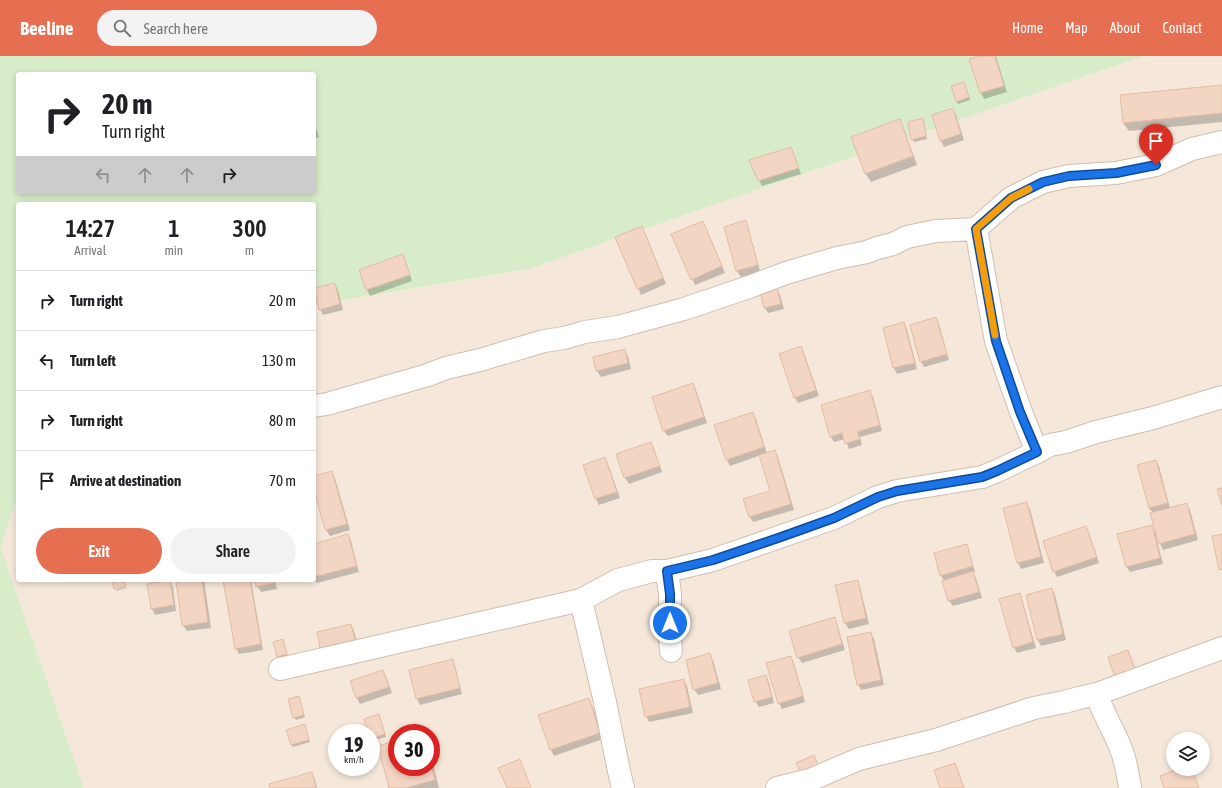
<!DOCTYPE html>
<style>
:root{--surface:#fff;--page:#f2f2f2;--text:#202124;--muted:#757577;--line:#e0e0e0;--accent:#e76f51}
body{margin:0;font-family:"Asap Condensed",sans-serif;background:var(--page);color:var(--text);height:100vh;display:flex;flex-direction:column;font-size:15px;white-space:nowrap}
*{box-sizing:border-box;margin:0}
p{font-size:13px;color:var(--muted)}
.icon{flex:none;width:22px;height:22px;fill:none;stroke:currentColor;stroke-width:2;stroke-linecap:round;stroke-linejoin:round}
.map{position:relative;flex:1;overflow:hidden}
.details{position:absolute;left:16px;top:146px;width:300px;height:380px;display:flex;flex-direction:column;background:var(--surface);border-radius:4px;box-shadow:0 2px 6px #0003}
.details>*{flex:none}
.hud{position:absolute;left:16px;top:16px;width:300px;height:122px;border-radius:4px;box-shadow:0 2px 6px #0003;background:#fff;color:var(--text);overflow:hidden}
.tools{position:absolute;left:1166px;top:676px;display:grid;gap:8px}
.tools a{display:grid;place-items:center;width:44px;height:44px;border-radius:50%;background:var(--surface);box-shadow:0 2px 6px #0003;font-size:20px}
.speed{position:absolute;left:328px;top:668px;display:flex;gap:8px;font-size:20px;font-weight:700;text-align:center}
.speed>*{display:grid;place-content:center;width:52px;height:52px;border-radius:50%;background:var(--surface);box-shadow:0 2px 6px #0003;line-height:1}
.speed small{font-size:10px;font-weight:400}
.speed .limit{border:6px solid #d22;background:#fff;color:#111}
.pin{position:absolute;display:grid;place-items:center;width:34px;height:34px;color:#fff;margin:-41px -17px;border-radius:50% 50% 50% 0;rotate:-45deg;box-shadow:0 0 4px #0007}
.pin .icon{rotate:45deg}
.me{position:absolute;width:44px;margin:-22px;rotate:0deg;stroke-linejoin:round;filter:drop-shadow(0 0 3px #0008)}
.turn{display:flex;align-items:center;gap:14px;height:84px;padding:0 20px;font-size:18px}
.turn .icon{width:52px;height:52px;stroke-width:2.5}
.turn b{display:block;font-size:28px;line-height:34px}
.lanes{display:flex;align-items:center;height:38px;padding:0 20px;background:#0003;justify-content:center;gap:20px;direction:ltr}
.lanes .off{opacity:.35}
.eta{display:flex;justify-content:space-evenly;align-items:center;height:68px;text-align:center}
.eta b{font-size:24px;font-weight:600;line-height:28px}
.primary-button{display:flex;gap:8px;margin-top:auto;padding:8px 20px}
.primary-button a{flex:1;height:46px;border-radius:24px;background:var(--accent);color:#fff;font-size:16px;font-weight:600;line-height:46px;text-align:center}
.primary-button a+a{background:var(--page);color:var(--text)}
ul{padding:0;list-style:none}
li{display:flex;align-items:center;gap:12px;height:60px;padding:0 20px;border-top:1px solid var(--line)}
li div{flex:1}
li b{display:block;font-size:15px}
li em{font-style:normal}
header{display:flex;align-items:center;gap:24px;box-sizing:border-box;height:56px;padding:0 20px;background:var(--accent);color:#fff}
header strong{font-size:19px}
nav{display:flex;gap:22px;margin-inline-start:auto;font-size:14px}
.search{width:280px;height:36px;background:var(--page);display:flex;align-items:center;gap:10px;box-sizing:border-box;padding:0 14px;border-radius:22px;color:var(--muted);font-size:15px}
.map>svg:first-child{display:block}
.residential{fill:#f5e8da;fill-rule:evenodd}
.green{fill:#d8ecc9;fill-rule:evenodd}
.shadow{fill:#0003}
.building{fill:#f3d5c3;stroke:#e6bba3}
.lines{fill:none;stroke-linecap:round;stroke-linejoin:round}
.minor-casing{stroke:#d1beb0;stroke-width:24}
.minor{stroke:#fff;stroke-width:22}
.route-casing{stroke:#114b97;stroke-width:10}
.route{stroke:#1a73e8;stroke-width:7}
.slow{stroke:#f59e0b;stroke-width:7}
</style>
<header>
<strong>Beeline</strong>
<div class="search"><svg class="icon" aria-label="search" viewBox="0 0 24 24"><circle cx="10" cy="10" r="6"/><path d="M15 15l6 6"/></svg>Search here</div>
<nav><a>Home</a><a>Map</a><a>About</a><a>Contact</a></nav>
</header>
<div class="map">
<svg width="1222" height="732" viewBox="0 0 1222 732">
<rect width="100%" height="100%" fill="#fdf6ec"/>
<path class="residential" d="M1144,0H1222V732H84L1,492L18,437V524H314V249L529,213ZM337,677H371V711H337ZM397,677H431V711H397ZM1173,683H1203V713H1173Z"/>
<path class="green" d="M0,0H1144L529,213L314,249V148H18V437L1,492L84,732H0ZM18,18H314V136H18Z"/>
<path class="shadow" d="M981,0H996L1007,36L984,43L981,37L970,3Z
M964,27L970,44L958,48L956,45Z
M1222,30V66L1129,75L1123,67Z
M952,53L956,59L964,84L944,91L941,85L933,60Z
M899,64L904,73L917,109L871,126L865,117Z
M314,66L319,81L314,83Z
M924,66L927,83L914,86L912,83Z
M791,92L794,98L801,118L762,130L759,124Z
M745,166L748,171L760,215L741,221L737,215L725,171Z
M706,172L725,217L695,229L673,179Z
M645,177L666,228L641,239L617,182Z
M406,206L412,225L370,240L367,234L360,214Z
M335,228L338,234L343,254L323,259L320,253Z
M777,233L780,239L784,253L768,257L765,252Z
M936,262L939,268L949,304L924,311L921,305Z
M904,267L907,273L917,313L897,318L894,312L884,272Z
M801,291L804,297L819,340L798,347L795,342Z
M624,294L628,300L631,313L601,321L597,315L594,302Z
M693,328L696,334L707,367L668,380L664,375Z
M869,335L873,341L882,375L860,381L862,389L849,393L845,383L834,386L831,381Z
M752,357L756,363L767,398L775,395L778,401L794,454L753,466L750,461L771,436L761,399L730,410L727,404Z
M651,387L654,393L662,416L629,428L625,422L618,399Z
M605,402L608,408L620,442L599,449L596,443L584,409Z
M1156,405L1159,410L1170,452L1186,448L1190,454L1198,484L1163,494L1160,488L1158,480L1156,481L1163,508L1130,516L1126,510L1151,470L1157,479L1153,457L1149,452L1138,409Z
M332,416L335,422L350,474L330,480L326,474L314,431V421Z
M1026,447L1030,453L1044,507L1021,513L1018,507L1004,453Z
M1086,471L1089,477L1099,507L1057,521L1054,515Z
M348,479L351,485L359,516L317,527L314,523V489Z
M966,490L969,495L975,516L973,517L976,522L982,542L953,550L949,545L944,525L941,519Z
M177,524H204L211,572L187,575L183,569Z
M224,524H251L263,594L239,598L236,592Z
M256,524H275L277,533L261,536L257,530Z
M169,525L173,531L176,555L155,559L152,553Z
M857,525L860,531L869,568L849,573L845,567L836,530Z
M126,531V532L116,535V534Z
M1052,533L1055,539L1066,584L1041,590L1038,584L1027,539Z
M1019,539L1022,544L1036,592L1017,597L1014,591Z
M834,562L837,568L845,594L802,607L798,601Z
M351,569L354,575L358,590L324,597L321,591Z
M871,577L874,583L884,629L861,634L858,628Z
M284,587L288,601L279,603L278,601Z
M1128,595L1131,601L1140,625L1121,632Z
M710,599L713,604L721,633L698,639L694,633Z
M790,601L794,607L805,646L782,653L779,647Z
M452,604L455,610L462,638L420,649L417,643L410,615Z
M383,615L386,621L392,637L360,648L357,642L351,626Z
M766,620L769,626L774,647L759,651L755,645Z
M684,624L687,630L693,657L649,666L646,660Z
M588,643L592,649L603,683L554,700L551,694L540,660Z
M300,644L305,661L296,664L294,661Z
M379,659L386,681L372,685L371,677H369Z
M305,669L310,686L293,691L292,689Z
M397,685V711H431V701L439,732H390Z
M955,708L958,714L964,732H941Z
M311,717L315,723L317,732H271Z"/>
<path class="building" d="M978,0H995L1004,30L980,37L969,3Z
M964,26L969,41L956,46L951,30Z
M1222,29V57L1123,67L1120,39Z
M953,52L961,78L940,85L932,59Z
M923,62L926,80L911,84L908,66Z
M900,63L913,100L865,118L851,81Z
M791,91L799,112L758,125L749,104Z
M746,164L758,209L736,215L724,171Z
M703,165L722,210L691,224L671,178Z
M642,170L663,222L637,233L615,181Z
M403,198L410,219L366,234L359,214Z
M335,227L340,248L319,254L314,232Z
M777,232L781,248L764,252L760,236Z
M936,261L947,298L920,306L910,269Z
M904,266L915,307L893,312L883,272Z
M801,290L816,334L794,342L779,298Z
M625,293L628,307L596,315L593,301Z
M693,327L704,361L663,375L652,341Z
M870,334L880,369L857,376L860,383L845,388L842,377L830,381L821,349Z
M753,356L764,391L726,404L714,369Z
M651,386L660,410L624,422L616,398Z
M775,394L791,448L749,461L743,443L770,435L759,399Z
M605,401L617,436L595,443L583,409Z
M1156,404L1168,447L1149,452L1137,409Z
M332,415L347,468L325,474L314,434V420Z
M1222,432V450L1217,433Z
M1027,446L1041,501L1017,507L1003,452Z
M1187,447L1195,478L1159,488L1150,457Z
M1152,469L1160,502L1126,511L1117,478Z
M1086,470L1097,501L1053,516L1043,485Z
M348,478L357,510L314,521V488Z
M1222,478V513L1219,514L1212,480Z
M967,488L973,510L940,520L934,497Z
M973,515L979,536L948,545L942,525Z
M112,524H124L126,530L114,533Z
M170,524L174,549L151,553L147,528Z
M176,524H202L208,566L182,570Z
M223,524H250L261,588L235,593Z
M255,524H274L275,527L256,531Z
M858,524L866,562L844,567L835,529Z
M1052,532L1063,578L1037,584L1026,539Z
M1020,537L1033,586L1013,592L999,543Z
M835,561L842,588L797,602L789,575Z
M351,568L355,584L320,592L317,576Z
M871,576L881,624L857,629L847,581Z
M283,583L287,598L277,601L273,586Z
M1128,594L1137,619L1117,627L1108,601Z
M710,597L718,627L693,634L686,604Z
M791,600L803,640L778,648L766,607Z
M453,603L460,632L416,643L409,614Z
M383,614L389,631L356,642L350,625Z
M766,619L772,641L754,646L748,624Z
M684,623L690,651L645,661L639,633Z
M299,640L304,659L293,662L288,643Z
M589,642L600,677L550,694L538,659Z
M379,658L385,678L371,683V677H368L364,663Z
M305,668L309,684L291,689L286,674Z
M397,684V711H431V708L435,724L405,732H389L378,690Z
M814,699L820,714L803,722L796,707Z
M520,703L531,732H507L498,712Z
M955,707L964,732H940L934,714Z
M1178,713H1192L1199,732H1164L1160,720Z
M312,716L316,732H270L269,728Z"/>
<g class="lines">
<g class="minor-casing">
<path id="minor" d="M976,173L1011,142L1043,126L1069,120L1116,117L1156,109L1192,93L1222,86
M314,350L327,348L428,319L446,312L480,304L544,285L564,282L585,276L618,271L684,253L749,231L786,217L837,202L867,196L877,192L893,188L907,181L936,175L976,173L996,285L1021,356L1037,396L1050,389L1066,386L1096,376L1153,362L1222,341
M667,515L670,538V582L671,595
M581,544L605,646L619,715L623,732
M280,613L581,544L618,524L652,515H667L713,504L834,462L878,441L897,435L982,421L997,415L1037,396
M1097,638C1102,657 1114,674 1121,693C1126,705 1128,719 1130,732
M777,732L810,724L859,703L936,684L1034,652L1064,646L1079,642L1097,638L1222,592"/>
</g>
<use href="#minor" class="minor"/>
</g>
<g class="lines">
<g class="route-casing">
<path id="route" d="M670,567V538L667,515L713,504L781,481L834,462L878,441L897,435L982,421L997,415L1037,396L1020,356L996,285L976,173L1011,142L1043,126L1069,120L1116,117L1156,109"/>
</g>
<use href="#route" class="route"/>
<path class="slow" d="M995,279L976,173L1011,142L1029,133"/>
</g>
</svg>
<div class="tools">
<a><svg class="icon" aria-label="layers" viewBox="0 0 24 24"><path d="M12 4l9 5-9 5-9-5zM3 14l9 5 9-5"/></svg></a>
</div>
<div class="speed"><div>19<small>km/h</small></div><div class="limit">30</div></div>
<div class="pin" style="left:1156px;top:109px;background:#d93025"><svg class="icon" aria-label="arrive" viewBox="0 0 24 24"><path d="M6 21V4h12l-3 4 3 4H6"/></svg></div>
<svg class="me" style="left:670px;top:567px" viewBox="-20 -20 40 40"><circle r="17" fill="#1a73e8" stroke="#fff" stroke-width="3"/><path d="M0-11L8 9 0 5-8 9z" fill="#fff"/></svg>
<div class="hud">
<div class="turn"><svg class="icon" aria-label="right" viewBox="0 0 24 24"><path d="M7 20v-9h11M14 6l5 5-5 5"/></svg><div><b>20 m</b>Turn right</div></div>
<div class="lanes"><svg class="icon off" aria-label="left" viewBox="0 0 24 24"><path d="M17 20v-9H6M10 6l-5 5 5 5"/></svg><svg class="icon off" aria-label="ahead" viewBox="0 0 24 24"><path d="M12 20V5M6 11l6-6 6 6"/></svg><svg class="icon off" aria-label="ahead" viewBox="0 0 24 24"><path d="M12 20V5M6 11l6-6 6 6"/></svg><svg class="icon" aria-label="right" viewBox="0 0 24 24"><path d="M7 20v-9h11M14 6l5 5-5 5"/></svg></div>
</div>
<section class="details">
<div class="eta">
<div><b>14:27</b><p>Arrival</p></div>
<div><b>1</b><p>min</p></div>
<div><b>300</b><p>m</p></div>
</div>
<ul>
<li><svg class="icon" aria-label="right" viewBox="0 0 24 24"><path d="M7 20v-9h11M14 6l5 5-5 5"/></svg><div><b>Turn right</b></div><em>20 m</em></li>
<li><svg class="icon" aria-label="left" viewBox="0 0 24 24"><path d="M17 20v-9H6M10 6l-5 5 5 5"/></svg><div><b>Turn left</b></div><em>130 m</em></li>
<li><svg class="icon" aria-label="right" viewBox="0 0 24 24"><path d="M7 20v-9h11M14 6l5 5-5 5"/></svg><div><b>Turn right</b></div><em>80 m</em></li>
<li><svg class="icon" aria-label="arrive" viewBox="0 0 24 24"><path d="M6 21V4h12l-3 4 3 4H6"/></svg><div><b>Arrive at destination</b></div><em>70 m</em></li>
</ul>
<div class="primary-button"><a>Exit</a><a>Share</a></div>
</section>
</div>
